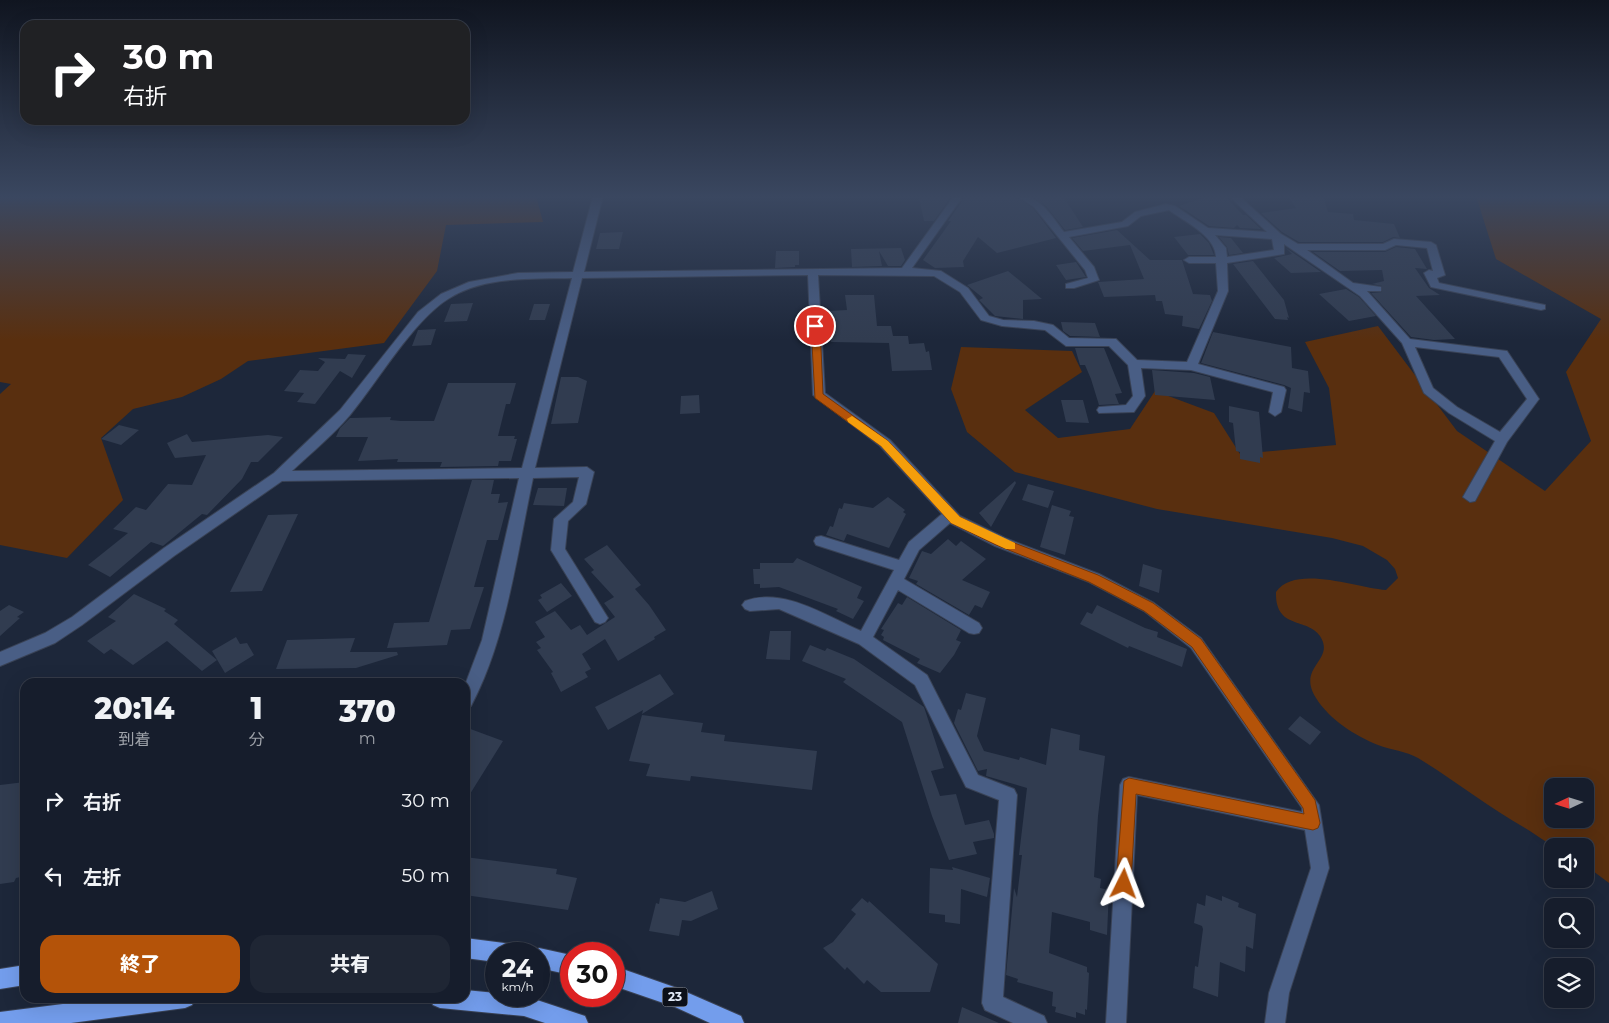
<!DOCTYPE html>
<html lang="ja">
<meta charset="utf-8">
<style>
:root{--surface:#161d2c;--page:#1f2634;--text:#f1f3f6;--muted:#9ea2a9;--line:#353b48;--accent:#b45309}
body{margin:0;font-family:Montserrat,"Noto Sans JP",sans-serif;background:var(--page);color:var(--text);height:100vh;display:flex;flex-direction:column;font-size:19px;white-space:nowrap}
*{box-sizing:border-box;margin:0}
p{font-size:16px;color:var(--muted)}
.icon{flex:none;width:28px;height:28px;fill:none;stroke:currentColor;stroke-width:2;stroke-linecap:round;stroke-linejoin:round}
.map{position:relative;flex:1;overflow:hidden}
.details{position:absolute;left:20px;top:678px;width:450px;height:325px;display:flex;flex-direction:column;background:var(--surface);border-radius:15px;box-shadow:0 5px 20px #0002,0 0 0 1px var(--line)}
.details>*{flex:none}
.banner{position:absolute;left:20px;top:20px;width:450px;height:105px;border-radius:15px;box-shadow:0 5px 20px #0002,0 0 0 1px var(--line);background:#202124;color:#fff;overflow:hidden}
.needle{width:32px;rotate:266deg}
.fabs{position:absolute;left:1544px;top:778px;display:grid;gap:10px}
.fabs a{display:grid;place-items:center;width:50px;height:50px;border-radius:10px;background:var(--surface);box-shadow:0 5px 20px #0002,0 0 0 1px var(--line);font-size:25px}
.speed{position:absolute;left:485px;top:942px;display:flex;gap:10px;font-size:25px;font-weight:700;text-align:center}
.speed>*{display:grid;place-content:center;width:65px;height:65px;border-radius:50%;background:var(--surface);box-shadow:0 5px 20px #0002,0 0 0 1px var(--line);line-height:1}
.speed small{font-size:12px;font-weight:400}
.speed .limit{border:8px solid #d22;background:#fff;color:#111}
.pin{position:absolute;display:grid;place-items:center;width:42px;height:42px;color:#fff;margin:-21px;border:2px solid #fff;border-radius:50%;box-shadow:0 1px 5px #0007}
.me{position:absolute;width:55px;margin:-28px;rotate:3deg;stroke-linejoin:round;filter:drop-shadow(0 0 4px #0008)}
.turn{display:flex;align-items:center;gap:18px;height:105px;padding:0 20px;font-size:22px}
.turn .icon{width:65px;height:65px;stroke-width:2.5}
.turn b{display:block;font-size:35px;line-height:42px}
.eta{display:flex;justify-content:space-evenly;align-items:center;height:85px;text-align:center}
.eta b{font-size:30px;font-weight:800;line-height:35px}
.primary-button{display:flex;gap:10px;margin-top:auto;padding:10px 20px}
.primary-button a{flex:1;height:58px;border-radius:15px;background:var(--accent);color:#fff;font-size:20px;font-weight:800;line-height:58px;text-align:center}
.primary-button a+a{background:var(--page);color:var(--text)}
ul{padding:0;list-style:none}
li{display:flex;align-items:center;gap:15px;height:75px;padding:0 20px}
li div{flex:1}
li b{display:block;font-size:19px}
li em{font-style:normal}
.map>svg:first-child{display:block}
.green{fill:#592f0f;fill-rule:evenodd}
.building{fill:#313c50}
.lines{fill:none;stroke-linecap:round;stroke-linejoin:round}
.minor-casing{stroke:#394255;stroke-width:2}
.trunk-casing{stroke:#394255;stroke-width:2}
.minor{fill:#495e85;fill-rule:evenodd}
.trunk{fill:#739dec;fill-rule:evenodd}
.route{fill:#b45309;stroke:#753606}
.slow{fill:#f59e0b}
.labels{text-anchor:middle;stroke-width:5;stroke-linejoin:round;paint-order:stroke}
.shield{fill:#0c1019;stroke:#a2a9b5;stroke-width:1}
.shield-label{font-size:12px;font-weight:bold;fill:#e3ebf8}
</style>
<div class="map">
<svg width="1609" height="1023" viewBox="0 0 1609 1023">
<rect width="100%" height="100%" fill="#1d273a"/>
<path class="green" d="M0,196H536L543,222L446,225L437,271L384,343L248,361L221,379L182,397L133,409L101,438L123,500L67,558L0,545V394L11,384L0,382Z
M1476,196H1609V883L1585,865V846C1576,846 1563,849 1555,846C1545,842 1535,834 1525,828C1488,807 1454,780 1418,758C1406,751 1391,750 1378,745C1355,736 1329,719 1316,698C1296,666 1336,661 1320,636C1307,617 1275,630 1276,592C1295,564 1357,588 1386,590L1398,578L1395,569L1387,560L1363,546L1332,538L1157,509L1015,472L967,432L951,389L961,347L1072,351L1082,372L1025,410L1058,438L1130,429L1155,391L1214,413L1240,454L1336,445L1329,388L1305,342L1378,326L1457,431L1545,491L1591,441L1566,372L1601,319L1496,259ZM1552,786H1585V819H1552Z"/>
<path class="building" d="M1015,196L1033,208L1056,238L997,253L978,237L963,261L964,267L935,268L923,260L951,221H948L965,197Z
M1030,196H1063L1083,227L1065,230L1046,206Z
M1208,196H1225L1243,215H1246L1261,229L1240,228L1237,225L1234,228L1209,226L1179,206Z
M1287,196H1323L1328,212L1353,214L1354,220L1394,224L1400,238L1393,237L1383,242H1299L1282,232L1261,213L1296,208Z
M919,197H951L934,221H924Z
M1117,230L1150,260H1182L1193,294L1210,295L1212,301L1199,329L1182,326L1183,316L1165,314L1162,301H1156L1155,295L1104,297L1098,282L1144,279L1130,245L1083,251L1072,238Z
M623,232L619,249H596L600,233Z
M1200,234L1209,243L1214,255H1188L1174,237Z
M1219,237L1231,238L1243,253L1229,255L1227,247Z
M1396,247L1415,249L1427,269L1415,268L1429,288L1440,295L1416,296L1455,339L1434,340L1411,337L1371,293L1382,292V286L1372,284L1384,281L1382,270L1340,271L1313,252H1385Z
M901,248L905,260L901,266H888L879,251L882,266L852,267L851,249Z
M1286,248L1321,272L1291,273L1274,258L1292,254Z
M776,251H799V265H795V267L775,268Z
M1253,261L1284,300L1289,318L1287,317L1288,320L1275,319L1233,264Z
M1076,262L1086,277L1066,280L1056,265Z
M1008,271L1042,299L1023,300V319L995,316L979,300L983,298L967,285Z
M1346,289L1359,297L1376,316L1349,321L1319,294Z
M845,295H874L877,326H891L893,336H908L909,344L924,343L926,352L929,351L932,370L892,371L889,343L831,342L829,311L847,310Z
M473,303L467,321L444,322L451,304Z
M534,304H550L545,320H529Z
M1061,322L1095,323L1100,337L1070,336L1063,331Z
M436,329L431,345L412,346L418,330Z
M1213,332L1291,347L1292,368L1308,371L1310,393L1304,392L1302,412L1288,408L1291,388L1284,385L1201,363Z
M1075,348H1104L1122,393L1115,394L1119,404L1099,405L1091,379L1085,365H1080Z
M348,354L366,355L352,378L340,371L315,404L297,402L304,393L284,391L300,370L318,371L325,362L318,358L345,359Z
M1152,370L1194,373L1210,377L1215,400L1155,395Z
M561,377H578L587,381L578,423L551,424Z
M448,383H516L510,404H506L498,436H515L514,439H517L511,461H499L498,466L440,467L442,462H397L398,459L358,461L368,437H336L340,428L350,418L391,417L390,420L401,421H434Z
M699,395L700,413L680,414L681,396Z
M1061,400H1083L1089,423L1066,422Z
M1229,406L1259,412L1263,458L1260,457V463L1240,459V452L1236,451L1233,423L1229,422Z
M119,425L139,430L121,445L101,439Z
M187,434L192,442L268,435L283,437L258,462H251L242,479L207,515L202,514L163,546L151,542L110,577L88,565L128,533L113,529L136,507L146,510L168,484L192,485L206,455L175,458L167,443Z
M472,480H494L491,494H500L498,503L508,502L498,540H487L474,587H484L470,629L451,630L447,645L387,648L394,623L429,622Z
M1015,481L1016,483L991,527L979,513Z
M1028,484L1054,491L1048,508L1022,500Z
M538,488H567L564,506L533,505Z
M888,497L905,510L903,512L906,514L889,548L847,534L844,541L826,535L830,526L833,527L839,508L842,509L844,503L873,508Z
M1052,505L1071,511L1069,516L1074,517L1065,555L1040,547Z
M298,514L262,591L230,592L268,515Z
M948,539L956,546L961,541L986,559L962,580L990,592L982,608L975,605L969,615L916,584L918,581L909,578L922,551L931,554Z
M607,545L641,585L635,589L649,605L666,630L654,637L655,639L618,661L605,639L582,654L591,669L585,672L588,677L561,692L551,673L553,672L537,650L541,648L536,642L545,637L535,622L555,611L571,630L580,625L587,635L615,617L604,603L614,597L591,572L594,570L584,559Z
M797,558L862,587L857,598L864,601L853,619L836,611L838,609L779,587L760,588V584H754L753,569H760V563H793Z
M1143,564L1162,570L1159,593L1139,586Z
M561,583L572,596L547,612L538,600L542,598L540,595Z
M134,594L166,609L164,611L178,620L174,624L217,660L202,671L167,641L133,665L111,649L104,654L87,641L116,621L108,617Z
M907,597L961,630L956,640L961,642L954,655L940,673L917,663L920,659L883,640L884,637L881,635L884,630L881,629L898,603L902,605Z
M9,605L24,612L17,617L20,618L0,636V611Z
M1097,605L1145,628L1158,632L1157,637L1187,649L1182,667L1129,646L1128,648L1080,624L1087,612L1092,614Z
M770,631H791L790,660L766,659Z
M236,637L240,644L247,643L254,655L225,673L212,651Z
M355,638L350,652H397L398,655L356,668L276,669L287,640Z
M810,645L825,651L827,648L854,659L924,707L944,768L931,771L940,796L956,794L965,825L989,820L994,834V838L973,842L977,854L949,860L932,816L902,722L843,682L846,679L802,661Z
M660,674L674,694L642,714L643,710L608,730L595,707Z
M966,693L986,698L977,736L984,751L1019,760L1020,757L1046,765L1051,728L1080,735L1079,750L1105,756L1098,816L1094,877L1101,879L1100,888L1109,890L1107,935L1090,930V922L1052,912L1049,953L1087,967V972L1089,973L1087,1010L1085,1009V1015L1076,1012V1018L1055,1012L1056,1007L1052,1006L1053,992L1017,982L1018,979L1006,975L1014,888L1017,897L1022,855H1019L1027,788L986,776L987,769L978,771L954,723L958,709L961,710Z
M642,715L703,723L701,732L725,735L724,741L817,751L812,790L691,776L690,781L646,776L650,764L629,761Z
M1300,716L1321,732L1310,745L1288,729Z
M465,727L503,741L465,802Z
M25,782V876L16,878L14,882L0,884V785Z
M465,857L557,869L556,874L577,878L568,910L465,895Z
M952,867L990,878L987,897L961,889L960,924L945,922V915L929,913L930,868L953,870Z
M712,891L718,909L691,921L682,920L679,936L649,931L656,903L659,904L660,898L685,902Z
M1206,895L1222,901V896L1239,903L1238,907L1256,914L1253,949L1246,946L1245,972L1220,962L1218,997L1193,988L1195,966L1198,967L1203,929L1202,926L1194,923L1197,903L1205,906Z
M862,898L868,903L869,901L938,964L930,992H881L867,980L864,984L847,967L845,970L823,948L833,942L856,914L851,910Z
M962,1007L999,1023H958Z"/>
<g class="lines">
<g class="minor-casing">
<path id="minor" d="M593,196H603L584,272L902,268L954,196H963L912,268L941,271L968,288L989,316L1003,320L1034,321L1053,325L1069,338L1116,339L1137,360L1187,362L1218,291L1216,263H1189L1184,260L1189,257H1216C1215,235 1185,222 1169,210L1141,216L1128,226L1069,237L1094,267L1099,280L1074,288H1066V284L1088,278L1085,270L1034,207L1017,196C1041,196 1050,214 1064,232L1122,222L1135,212L1166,204L1175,206L1208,228L1267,232L1229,196H1239L1281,234L1298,244H1383L1394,239L1431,242L1436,245L1445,275L1437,278L1439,283L1545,305V309L1541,310L1431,287L1424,273L1429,270L1433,271L1427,248L1396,245L1385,250H1307L1353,283L1381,287V291H1367L1410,339L1507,351L1539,399L1507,442L1475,501L1470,502L1463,497L1495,441L1449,413L1424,393L1402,343L1360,296L1284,244V254L1227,263L1228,291L1198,364L1284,387L1286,390L1281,412L1275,416L1269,412L1273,392L1191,370L1141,368L1145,396L1134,412L1099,413L1097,410L1099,407L1126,405L1133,396L1128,365L1109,346H1066L1045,330L1002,326L981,320L960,292L934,276L818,275L825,393L890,440L960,516L1005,538L1099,574L1154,603L1201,638L1319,805L1329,868L1289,993L1285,1023H1265L1269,993L1311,868L1305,830L1137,795L1126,1023H1106L1120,785L1123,779L1129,777L1302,812V808L1191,648L1144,611L1089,582L995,546L950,523L919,550L904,579L979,623L982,628L979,633L974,634L969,633L898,590L873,637L927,675L978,775L1014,789L1017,795L1003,997L1044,1016L1047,1023H1013L985,1010L982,1003L999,800L966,787L915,685L859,644L779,609L750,611L745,609L742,605L745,601C784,587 826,616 861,631L894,570L816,545L814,541L816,537L821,536L899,560L909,542L942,514L880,446L813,395L808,275L582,278L535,468L587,467L594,472L586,504L568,521L565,549L608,618L605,622L600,624L595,622L551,550L554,519L573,502L579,477L533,478C517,553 507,638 471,706L465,708V685L482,640L519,478L282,481L174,556L82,625L55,643L0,666V652L45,633L72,617L164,548L274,473L340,410L418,312L441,294L469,282L518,273L573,272ZM1215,235L1272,239L1274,250L1227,257L1226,248ZM572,278L522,468L292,471C311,453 333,435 350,415C378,381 413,321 448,299C484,276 531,279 572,278ZM1415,347L1499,357L1527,399L1500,432L1457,407L1433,388Z"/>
</g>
<g class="trunk-casing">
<path id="trunk" d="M465,938L511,944L518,947L521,954H496V962L465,958Z
M539,948L571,955V975L539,968V954H531Z
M25,965V985L0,989V969Z
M614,966L677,988L741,1016L744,1023H710L675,1007L614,986Z
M465,990L496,993V996H525L585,1016L588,1023H545L524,1016L440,1008L433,1005L430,998H465Z
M110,998H195L192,1005L185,1008L71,1023H0V1012Z"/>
</g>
<use href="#minor" class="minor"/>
<use href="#trunk" class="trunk"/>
</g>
<linearGradient id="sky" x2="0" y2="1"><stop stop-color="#101520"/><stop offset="0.58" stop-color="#3a4760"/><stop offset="1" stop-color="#3a4760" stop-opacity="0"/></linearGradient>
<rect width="1609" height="340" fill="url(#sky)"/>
<path class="route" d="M815,323L820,326L823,394L888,441L960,517L1004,539L1098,575L1153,603L1201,639L1315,800L1320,823L1318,828L1313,830L1136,794L1131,884L1129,890L1124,892L1118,890L1116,884L1124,781L1129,778L1304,814L1303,808L1192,647L1144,611L1089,582L996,545L951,523L881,446L815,398L811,326Z"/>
<path class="slow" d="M852,416L888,441L960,517L1015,543V549H1006L951,523L881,446L848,422L847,419Z"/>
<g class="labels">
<rect class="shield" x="662.5" y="987.5" width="25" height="19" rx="4"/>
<g class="shield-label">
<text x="675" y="1001">23</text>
</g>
</g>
</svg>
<div class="fabs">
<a><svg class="needle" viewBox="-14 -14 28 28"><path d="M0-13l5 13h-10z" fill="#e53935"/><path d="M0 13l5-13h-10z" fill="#9ea2a9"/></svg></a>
<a><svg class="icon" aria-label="sound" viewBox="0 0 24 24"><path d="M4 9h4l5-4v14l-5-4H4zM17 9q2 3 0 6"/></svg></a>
<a><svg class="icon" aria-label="search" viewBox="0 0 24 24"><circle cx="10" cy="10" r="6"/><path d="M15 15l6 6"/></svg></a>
<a><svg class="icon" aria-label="layers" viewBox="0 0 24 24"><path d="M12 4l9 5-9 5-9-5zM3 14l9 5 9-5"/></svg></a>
</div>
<div class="speed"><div>24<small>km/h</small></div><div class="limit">30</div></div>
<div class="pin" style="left:815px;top:326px;background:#d93025"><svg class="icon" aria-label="arrive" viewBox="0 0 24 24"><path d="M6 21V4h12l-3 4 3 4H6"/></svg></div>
<svg class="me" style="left:1124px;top:884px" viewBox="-20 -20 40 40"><path d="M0-17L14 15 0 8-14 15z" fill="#b45309" stroke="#fff" stroke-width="4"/></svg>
<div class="banner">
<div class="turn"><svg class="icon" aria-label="right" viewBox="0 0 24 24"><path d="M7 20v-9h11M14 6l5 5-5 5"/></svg><div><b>30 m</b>右折</div></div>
</div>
<section class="details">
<div class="eta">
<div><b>20:14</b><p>到着</p></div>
<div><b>1</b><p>分</p></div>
<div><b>370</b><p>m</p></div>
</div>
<ul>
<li><svg class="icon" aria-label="right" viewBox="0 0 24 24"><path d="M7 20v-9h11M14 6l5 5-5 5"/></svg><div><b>右折</b></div><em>30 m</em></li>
<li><svg class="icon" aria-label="left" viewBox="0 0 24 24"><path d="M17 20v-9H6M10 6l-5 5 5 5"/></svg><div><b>左折</b></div><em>50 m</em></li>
</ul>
<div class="primary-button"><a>終了</a><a>共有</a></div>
</section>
</div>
